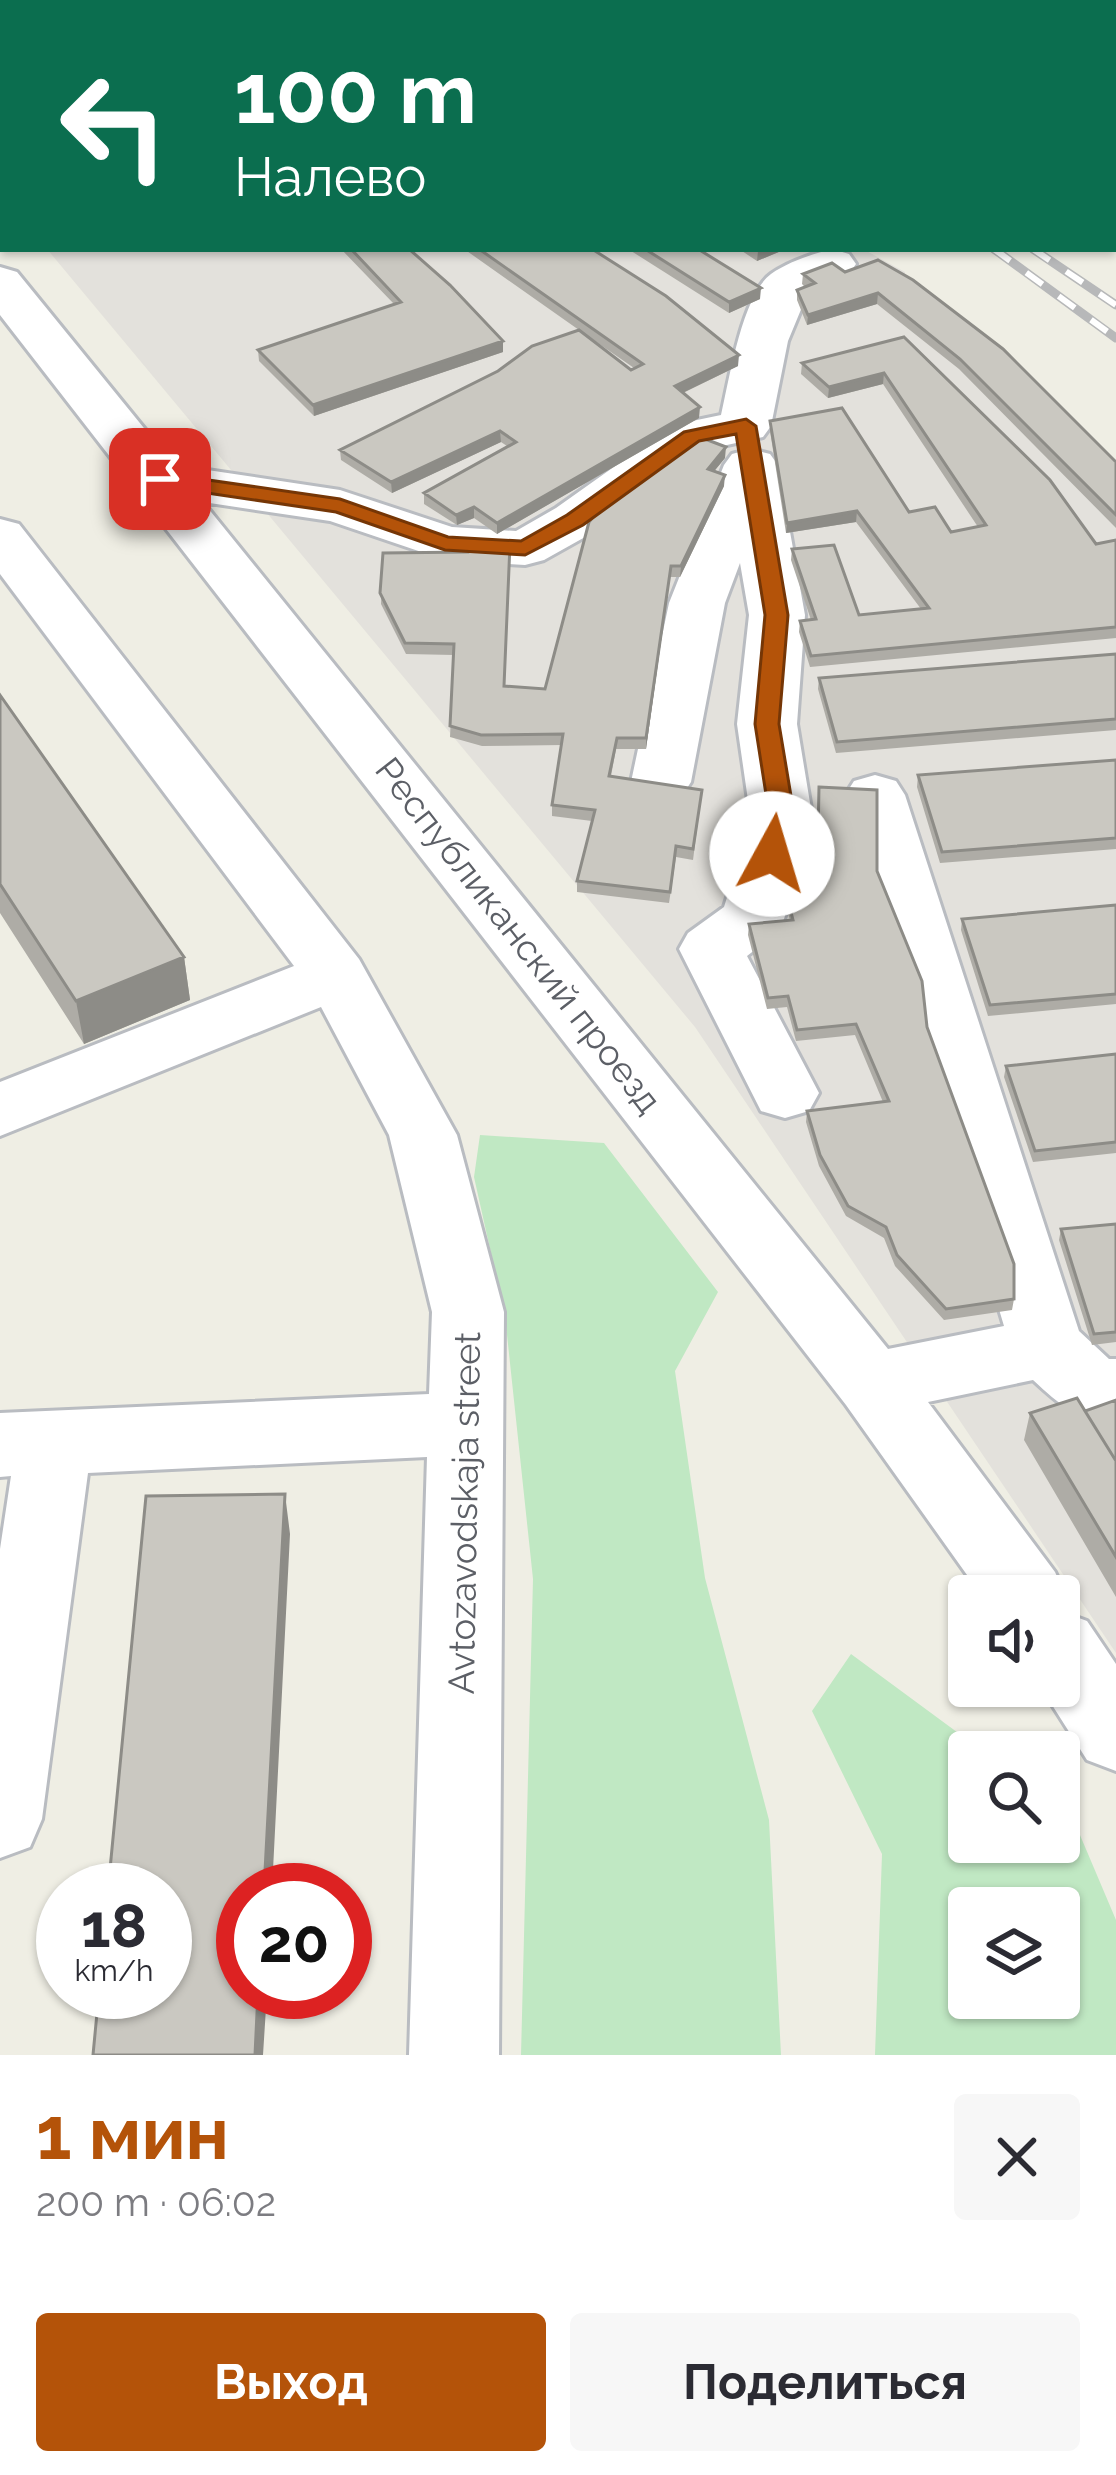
<!DOCTYPE html>
<html lang="ru">
<meta charset="utf-8">
<style>
:root{--surface:#fff;--page:#f7f7f7;--text:#2b2b33;--muted:#7c7c81;--accent:#b45309}
body{margin:0;font-family:Raleway,sans-serif;background:var(--page);color:var(--text);height:100vh;display:flex;flex-direction:column;font-size:45px;white-space:nowrap}
*{box-sizing:border-box;margin:0}
p{font-size:39px;color:var(--muted)}
.icon{flex:none;width:66px;height:66px;fill:none;stroke:currentColor;stroke-width:2;stroke-linecap:round;stroke-linejoin:round}
.map{position:relative;height:2055px;overflow:hidden}
.drawer{display:flex;flex-direction:column;background:var(--surface);flex:1}
.drawer>*{flex:none}
.top-card{position:absolute;left:0px;top:0px;width:1116px;height:252px;box-shadow:0 3px 9px #0004;background:#0b6e4f;color:#fff;overflow:hidden}
.controls{position:absolute;left:948px;top:1575px;display:grid;gap:24px}
.controls a{display:grid;place-items:center;width:132px;height:132px;border-radius:12px;background:var(--surface);box-shadow:0 3px 9px #0004;font-size:60px}
.speed{position:absolute;left:36px;top:1863px;display:flex;gap:24px;font-size:60px;font-weight:700;text-align:center}
.speed>*{display:grid;place-content:center;width:156px;height:156px;border-radius:50%;background:var(--surface);box-shadow:0 3px 9px #0004;line-height:1}
.speed small{font-size:30px;font-weight:400}
.speed .limit{border:18px solid #d22;background:#fff;color:#111}
.pin{position:absolute;display:grid;place-items:center;width:102px;height:102px;color:#fff;margin:-51px;border-radius:24px;box-shadow:0 6px 18px #0006}
.me{position:absolute;width:132px;margin:-66px;rotate:6deg;stroke-linejoin:round;filter:drop-shadow(0 0 9px #0008)}
.turn{display:flex;align-items:center;gap:42px;height:252px;padding:0 36px;font-size:54px}
.turn .icon{width:156px;height:156px;stroke-width:2.5}
.turn b{display:block;font-size:84px;line-height:102px}
.round{display:grid;place-items:center;flex:none;width:126px;height:126px;border-radius:12px;background:var(--page)}
.overview{display:flex;align-items:center;justify-content:space-between;height:204px;padding:0 36px}
h1{font-size:72px;font-weight:700;line-height:90px;color:var(--accent)}
.action{display:flex;gap:24px;margin-top:auto;padding:24px 36px}
.action a{flex:1;height:138px;border-radius:12px;background:var(--accent);color:#fff;font-size:48px;font-weight:700;line-height:138px;text-align:center}
.action a+a{background:var(--page);color:var(--text)}
.map>svg:first-child{display:block}
.industrial{fill:#e3e1dc}
.green{fill:#c0e8c3;fill-rule:evenodd}
.lines{fill:none;stroke-linecap:round;stroke-linejoin:round}
.minor-casing{stroke:#b9bcc1;stroke-width:6}
.minor{fill:#fff;fill-rule:evenodd}
.rail-casing{stroke:#b7b8b9;stroke-width:9}
.rail{stroke:#fff;stroke-width:6;stroke-dasharray:20;stroke-linecap:butt}
.wall{fill:#aeaca6;fill-rule:evenodd}
.shaded-wall{fill:#8d8c87}
.building{fill:#cac8c1;stroke:#8d8c87;stroke-width:3}
.route{fill:#b45309;stroke:#753606;stroke-width:3}
.labels{text-anchor:middle;stroke-width:9;stroke-linejoin:round;paint-order:stroke}
.street-label{font-size:36px;fill:#5c5f66;stroke:#fff}
</style>
<div class="map">
<svg width="1116" height="2055" viewBox="0 0 1116 2055">
<rect width="100%" height="100%" fill="#efeee4"/>
<path class="industrial" d="M47,249H863L905,272V295L1116,464V1653L695,1027Z"/>
<path class="green" d="M480,1135L604,1143L718,1292L675,1371L705,1578L769,1820L781,2055H521L533,1579L505,1316L474,1177Z
M851,1654L984,1752H969V1842H1059V1813L1077,1828L1116,1920V2055H875L882,1854L812,1711ZM969,1908H1059V1998H969Z"/>
<g class="lines">
<g class="minor-casing">
<path id="minor" d="M791,0H845L847,3H793Z
M1085,0H1116V14L1113,3Z
M832,249L849,254L856,264L849,274L807,295L788,341L771,426L763,437L709,449L594,532L544,560L525,565L445,560L330,521L203,502L888,1349L1004,1326L845,795L854,781L875,775L896,781L905,795L1079,1331L1109,1359H1116V1421C1077,1421 1060,1405 1033,1380L928,1402L1055,1572L1066,1596L1060,1611L1087,1621L1116,1664V1771L1087,1760L1040,1686H1059V1596H982L846,1405L0,315V267L17,272L174,465L340,490L452,527L516,531L556,508L673,425L721,415C729,381 742,295 771,274C788,262 812,254 832,249Z
M751,449L770,454L778,465L805,615L797,724L813,821L784,919L774,935L747,956L819,1093L809,1111L785,1118L761,1111L679,949L688,933L724,907L751,821L737,724L749,615L740,563L725,603L691,782L682,796L661,802L640,796L631,782L669,603L724,465L732,454Z
M0,519L19,524L359,959L457,1135L504,1312L499,2055H409L427,1457L88,1473L42,1819L30,1847L0,1858V1549L11,1476L0,1477V1413L429,1394L432,1312L389,1135L321,1007L0,1136V1082L294,966L0,574Z"/>
</g>
<use href="#minor" class="minor"/>
<g class="rail-casing">
<path id="rail" d="M562,0L569,3
M599,0L605,3
M636,0L641,3
M716,0L725,3
M994,249L1116,338
M1033,249L1116,305"/>
</g>
<use href="#rail" class="rail"/>
</g>
<path class="wall" d="M341,249H409L503,341V352L314,416L259,361L258,350L394,304Z
M464,249H592L738,366L683,393L699,418L497,534L474,518L457,525L424,504V493L507,446L501,442L392,493L341,460L340,450L579,330ZM579,330L634,368L631,370Z
M628,249H698L760,299L729,313Z
M739,249H786L757,261Z
M878,260L1116,462V528L959,369L877,304L807,325L797,300V290L805,287L802,284L803,274L845,272Z
M904,337L1096,544L1116,540V638L810,667L799,632L800,621L811,620L791,560L792,549L859,615L921,609L856,522L786,533L770,431V421L909,512L951,532L978,527L883,384L828,398L801,374L802,363Z
M725,458L714,471L724,486L680,577H670L646,749H616L611,776L702,790L693,860L676,857L669,903L577,892V881L592,821L552,816V805L562,745L482,746L450,737L454,655L406,654L381,604L383,553L505,686L545,689L589,522Z
M1116,654V730L836,753L818,689L819,678Z
M0,695L184,957L190,1000L84,1044L0,913Z
M1116,760V849L940,863L917,787L918,775Z
M877,871L1014,1299L1012,1310L944,1320L895,1266L884,1238L846,1216L819,1166L806,1122L807,1111L883,1102L855,1035L796,1041L787,1007L767,1009L748,935L749,924L790,920L784,900L785,889L816,886Z
M1116,905V1004L988,1016L961,930L962,919Z
M1116,1054V1153L1033,1162L1004,1077L1006,1066Z
M1116,1224V1342L1092,1345L1059,1240L1061,1229Z
M1116,1400V1597L1024,1440L1030,1413L1085,1411Z"/>
<path class="shaded-wall" d="M762,249H786L757,261L758,251Z
M761,288L760,299L729,313V302Z
M878,293L877,304L807,325L808,315Z
M503,341V352L314,416L313,405Z
M739,355L738,366L674,397L675,386Z
M884,373L883,384L828,398L829,387Z
M700,407L699,418L497,534V523Z
M500,431L501,442L392,493L391,482Z
M726,447L725,458L707,480L708,469Z
M725,475L724,486L680,577L681,566Z
M474,507V518L457,525L456,515Z
M857,511L856,522L786,533L787,523Z
M671,566L670,577L646,749V738Z
M184,957L190,1000L84,1044L76,1001Z
M285,1494L290,1534L272,1890H264Z
M258,1992H267L263,2055H255Z"/>
<path class="building" d="M375,0H398L403,3H367Z
M417,0H433L438,3H409Z
M351,249H409L450,285L503,341L313,405L258,350L401,302Z
M479,249H592L666,296L739,355L675,386L700,407L497,523L474,507L456,515L424,493L516,442L500,431L391,482L340,450L498,371L532,346L579,330L631,370L643,364Z
M645,249H698L761,288L729,302Z
M878,260L913,280L1003,349L1116,462V515L960,359L878,293L808,315L797,290L815,283L803,274L832,263L845,272Z
M904,337L1050,480L1096,544L1116,540V627L811,656L800,621L816,619L792,549L834,545L859,615L929,608L857,511L787,523L770,421L842,408L909,512L935,507L951,532L986,525L884,373L829,387L802,363Z
M692,434L726,447L708,469L725,475L681,566H671L646,738H617L609,776L702,790L693,849L676,846L670,892L577,881L595,810L552,805L563,734L481,735L450,726L454,644L405,643L380,593L383,553L468,552L469,542L510,544L504,686L545,689L589,522L609,498Z
M1116,654V719L837,742L819,678Z
M0,695L184,957L76,1001L0,884Z
M1116,760V838L942,852L918,775Z
M819,787L877,790V871L922,981L927,1027L1014,1264V1299L946,1309L897,1255L886,1227L848,1206L820,1155L807,1111L889,1101L856,1024L797,1030L788,996L768,998L749,924L793,920L785,889L817,886Z
M1116,905V994L990,1005L962,919Z
M1116,1054V1142L1035,1151L1006,1066Z
M1116,1224V1332L1094,1334L1061,1229Z
M1077,1398L1116,1461V1557L1030,1413Z
M1116,1400V1461L1085,1411Z
M285,1494L264,1890H243V1992H258L255,2055H93L99,1992H165V1890H108L146,1496Z"/>
<path class="route" d="M746,419L756,426L788,615L779,724L795,820L785,854L772,862L759,854L770,820L755,724L765,615L736,434L699,441L583,525L525,555L445,550L336,512L160,486L149,479L160,473L340,499L448,537L521,541L567,515L684,432Z"/>
<g class="labels">
<g class="street-label">
<text transform="translate(519 935) rotate(52)" y="13">Республиканский проезд</text>
<text transform="translate(464 1513) rotate(-89)" y="13">Avtozavodskaja street</text>
</g>
</g>
</svg>
<div class="controls">
<a><svg class="icon" aria-label="sound" viewBox="0 0 24 24"><path d="M4 9h4l5-4v14l-5-4H4zM17 9q2 3 0 6"/></svg></a>
<a><svg class="icon" aria-label="search" viewBox="0 0 24 24"><circle cx="10" cy="10" r="6"/><path d="M15 15l6 6"/></svg></a>
<a><svg class="icon" aria-label="layers" viewBox="0 0 24 24"><path d="M12 4l9 5-9 5-9-5zM3 14l9 5 9-5"/></svg></a>
</div>
<div class="speed"><div>18<small>km/h</small></div><div class="limit">20</div></div>
<div class="pin" style="left:160px;top:479px;background:#d93025"><svg class="icon" aria-label="arrive" viewBox="0 0 24 24"><path d="M6 21V4h12l-3 4 3 4H6"/></svg></div>
<svg class="me" style="left:772px;top:854px" viewBox="-20 -20 40 40"><circle r="19" fill="#fff"/><path d="M0-13L10 11 0 6-10 11z" fill="#b45309"/></svg>
<div class="top-card">
<div class="turn"><svg class="icon" aria-label="left" viewBox="0 0 24 24"><path d="M17 20v-9H6M10 6l-5 5 5 5"/></svg><div><b>100 m</b>Налево</div></div>
</div>
</div>
<section class="drawer">
<div class="overview"><div><h1>1 мин</h1><p>200 m · 06:02</p></div><a class="round"><svg class="icon" aria-label="close" viewBox="0 0 24 24"><path d="M6 6l12 12M18 6L6 18"/></svg></a></div>
<div class="action"><a>Выход</a><a>Поделиться</a></div>
</section>
